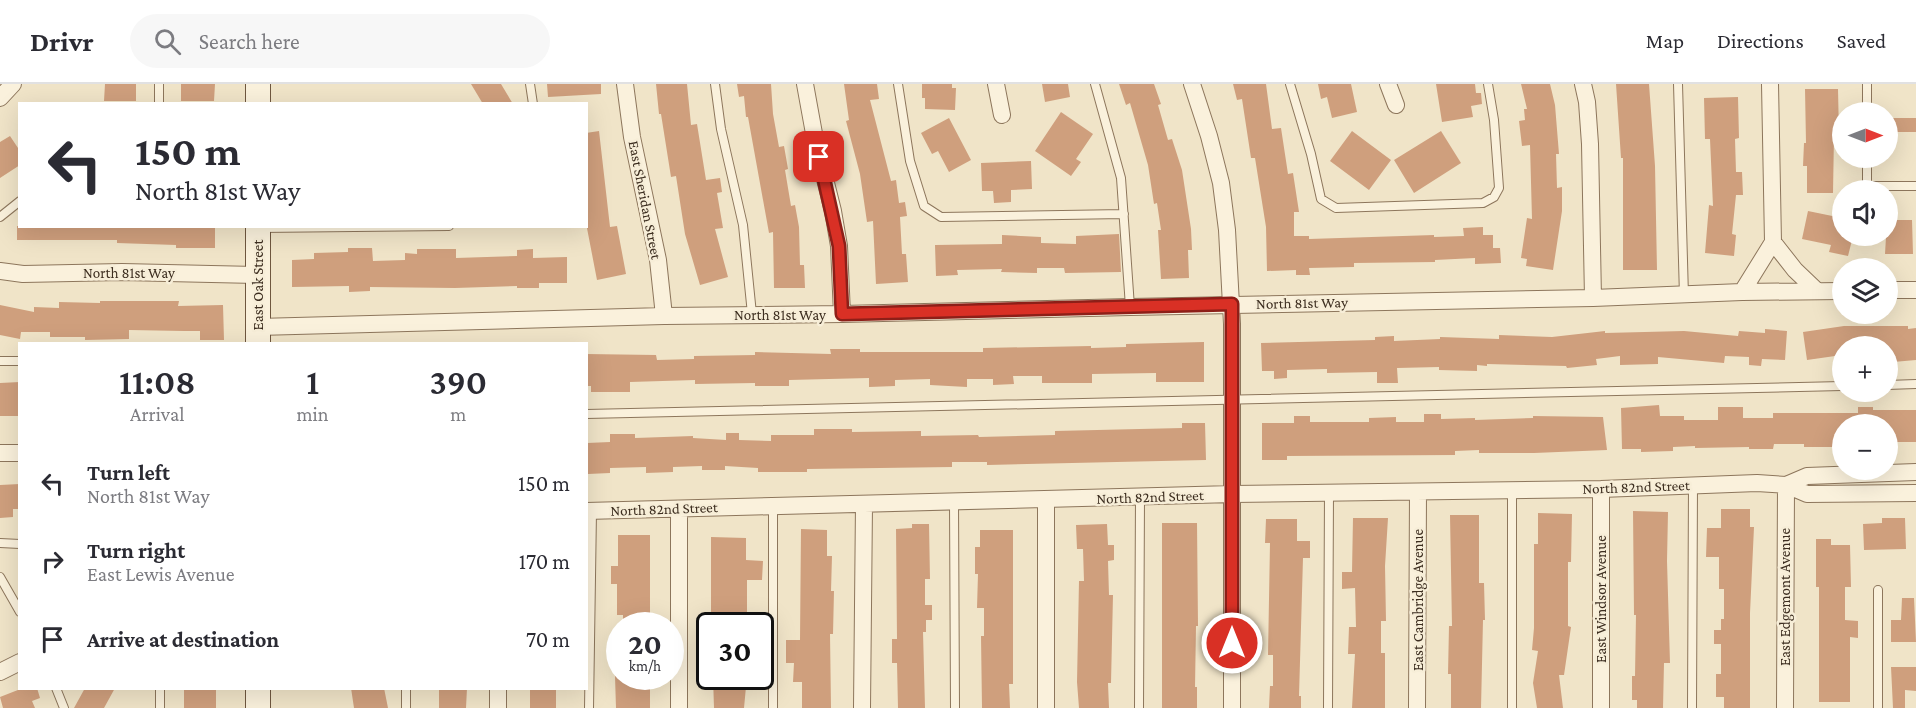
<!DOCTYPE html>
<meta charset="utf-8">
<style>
:root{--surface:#fff;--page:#f7f7f7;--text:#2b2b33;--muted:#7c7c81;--line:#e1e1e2}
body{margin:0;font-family:"Crimson Pro",serif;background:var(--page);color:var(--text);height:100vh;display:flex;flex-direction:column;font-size:22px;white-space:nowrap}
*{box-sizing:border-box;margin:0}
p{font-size:20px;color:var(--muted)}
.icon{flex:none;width:33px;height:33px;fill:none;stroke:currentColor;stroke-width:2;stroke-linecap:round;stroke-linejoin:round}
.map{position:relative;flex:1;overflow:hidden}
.panel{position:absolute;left:18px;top:258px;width:570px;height:348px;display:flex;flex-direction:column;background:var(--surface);border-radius:0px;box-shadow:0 6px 24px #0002}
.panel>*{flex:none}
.guide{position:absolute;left:18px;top:18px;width:570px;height:126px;border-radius:0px;box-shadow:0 6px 24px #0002;background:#fff;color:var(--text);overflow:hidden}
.needle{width:39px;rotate:90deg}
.fabs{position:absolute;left:1832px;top:18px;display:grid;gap:12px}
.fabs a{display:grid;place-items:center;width:66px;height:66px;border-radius:50%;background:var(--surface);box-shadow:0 6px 24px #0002;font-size:30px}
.speed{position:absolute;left:606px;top:528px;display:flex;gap:12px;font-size:30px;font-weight:700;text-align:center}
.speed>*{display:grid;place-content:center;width:78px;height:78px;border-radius:50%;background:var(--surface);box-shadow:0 6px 24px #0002;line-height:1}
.speed small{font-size:15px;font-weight:400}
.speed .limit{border:3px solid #111;border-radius:9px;background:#fff;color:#111}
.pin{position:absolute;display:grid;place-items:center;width:51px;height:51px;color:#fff;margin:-26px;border-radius:12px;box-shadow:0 3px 9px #0006}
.me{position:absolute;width:66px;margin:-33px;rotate:0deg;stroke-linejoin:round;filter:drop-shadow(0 0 4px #0008)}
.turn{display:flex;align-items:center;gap:21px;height:126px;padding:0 18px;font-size:27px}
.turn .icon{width:78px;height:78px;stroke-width:2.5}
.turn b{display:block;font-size:42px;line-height:51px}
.eta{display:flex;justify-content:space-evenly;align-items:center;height:102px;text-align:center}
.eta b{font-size:36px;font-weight:600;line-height:42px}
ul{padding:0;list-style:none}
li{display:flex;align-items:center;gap:18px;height:78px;padding:0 18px}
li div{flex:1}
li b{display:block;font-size:22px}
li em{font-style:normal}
header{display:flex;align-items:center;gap:36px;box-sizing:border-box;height:84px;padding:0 30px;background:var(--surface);border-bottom:2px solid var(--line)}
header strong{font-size:28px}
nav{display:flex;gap:33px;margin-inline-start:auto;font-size:21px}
.search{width:420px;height:54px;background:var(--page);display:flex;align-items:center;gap:15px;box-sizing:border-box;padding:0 21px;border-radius:33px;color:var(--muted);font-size:22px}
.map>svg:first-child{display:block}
.building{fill:#cf9f7d}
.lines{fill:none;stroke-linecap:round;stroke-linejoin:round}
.lane-casing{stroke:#8d765c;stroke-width:10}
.street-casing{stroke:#8d765c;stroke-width:18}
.secondary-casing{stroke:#6f573f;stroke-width:26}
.lane{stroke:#faf1dc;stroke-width:8}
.street{stroke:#faf1dc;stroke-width:16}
.secondary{stroke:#faf1dc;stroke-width:24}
.route-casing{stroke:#8d1f18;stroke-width:15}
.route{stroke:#d93025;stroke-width:10}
.labels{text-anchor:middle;stroke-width:5;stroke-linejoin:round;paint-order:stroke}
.street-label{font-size:15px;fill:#3d2e20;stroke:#f7eed8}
</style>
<header>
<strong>Drivr</strong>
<div class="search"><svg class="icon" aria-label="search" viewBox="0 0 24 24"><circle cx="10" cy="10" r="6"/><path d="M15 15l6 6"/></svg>Search here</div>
<nav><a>Map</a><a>Directions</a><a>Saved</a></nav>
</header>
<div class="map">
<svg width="1916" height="624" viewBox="0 0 1916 624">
<rect width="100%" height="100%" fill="#f0e4c8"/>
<path class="building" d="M105,0H136V17H104Z
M181,0H215L214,17H181Z
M471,0H501L513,20H483Z
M547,0H601V10L548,13Z
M656,0H687L691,41L697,40L706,96L720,94L722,108L717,109L723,144L715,145L728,193L700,201L685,150L676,92L671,93L661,30H659Z
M737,0H771L773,30L779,63L784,62L788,85L785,86L791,122L795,121L799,143L800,181H804L805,204H774L773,148L769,149L748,33H746L744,12L739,13Z
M844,0H877L879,15L870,16L891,97L896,96L899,119L905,118L907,132L900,133L902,170H906L908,198L876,200L873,137L867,138L860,90L846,37L849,36Z
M922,0H952V4H956L955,26L925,25V14H922Z
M1042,0H1068L1070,13L1045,18Z
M1119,0H1154L1161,20L1158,21L1168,56L1172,55L1182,86L1191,145L1192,166H1188L1189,194L1161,195L1158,146H1161L1157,119L1154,120L1148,81L1130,19L1126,21Z
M1233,0H1266L1272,45L1281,44L1288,90L1293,89L1299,128H1294V152H1309V155L1434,151V153L1464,152L1463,144L1483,143V151H1493V164H1500L1501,179L1475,180V174L1435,176V178L1354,179V183L1309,184L1310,191H1296V186L1267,187L1266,143L1255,74H1251L1242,15L1237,16Z
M1318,0H1351L1357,28L1332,34L1327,13L1321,15Z
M1436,0H1475L1476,9H1481L1482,20L1471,22L1473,33L1442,38Z
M1521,0H1550L1555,21L1559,70H1556L1557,104L1562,103V127L1553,186L1526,182L1527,175L1521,174L1527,134L1532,135L1530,61L1522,62L1519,37L1525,36L1524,25H1527Z
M1616,0H1649L1655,82L1657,186H1623V74H1621Z
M1805,5H1838L1839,51H1834L1833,109H1807V82H1803L1804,59H1806Z
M1738,13L1739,54L1735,55L1736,88H1742L1743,111H1736L1732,150L1736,151L1734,172L1705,169L1709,121L1713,122L1710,55H1705L1704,14Z
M1061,28L1093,50L1076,75L1081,78L1071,92L1035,67Z
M949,34L971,76L949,88L938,67L932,70L921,49Z
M1893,34H1916V48H1893Z
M599,47L610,143L617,142L626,190L597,196L586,139V49Z
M1352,47L1391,76L1369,106L1330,77Z
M1441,47L1461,79L1414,109L1394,76Z
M10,52L20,67V81L0,94V58Z
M1031,77L1032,105L1011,106V118L994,119L993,107H982L981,79Z
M1808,127L1842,134V152H1853L1848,172L1829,168L1831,161L1802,155Z
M1887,136H1912L1913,170H1885Z
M17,142H215V164H176V161L117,159V156H17Z
M1119,150L1121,188L1065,189L1064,184H1037V189L1001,188L1002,185L957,186L958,191L936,192L935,161L1002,160V151L1041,153V159L1076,160V152Z
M348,164H372L373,177L405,176V169L417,170V165H456V174L517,172V166L533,165V174L567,173V199H539V204H517V202L455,204L370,203V207L349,208V202L292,203V176L314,175V169L348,168Z
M100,217H179L178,222L223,221L224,256H200V247H184L129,246V255L85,256V253H50V248H21L20,255L0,251V221L34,228V223L59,224V218L100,219Z
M1844,242H1908V245L1916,244V276L1893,278V270H1887V262H1842V271L1807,276L1803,248Z
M1765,245L1787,247L1785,276L1762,275L1761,282L1749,281V273L1725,272L1724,279L1658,273V280L1620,281V272L1596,275L1597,281L1567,284L1566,282L1487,280V282L1477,281V287L1439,286V283L1397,284L1398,299H1377V288L1327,289V285L1287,286V294L1274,295V287H1262L1261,259L1375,256V253L1394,252V257L1440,255V253L1499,255V251L1552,253L1605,247V249L1684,247L1738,252L1739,247L1765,249Z
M1204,258V298H1156V289L1092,290V299H1042V292H1013L1014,300L993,301V295H967V303L930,301V295L895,296V302L869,303V294L789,296V302H755V299L695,300V296L630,298V308H591V302H586V270L656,271L657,276L694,275V272L755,271V268L831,270L830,265H860V268H983V264L1091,262V264L1126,263V260Z
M20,298V332H0V299Z
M1659,321L1660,332H1684V336H1718V323H1743V334H1773V329H1858V323H1873V326H1916V358H1887V340H1842V363H1804V360H1774L1773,365H1749V363L1695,364V362L1673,363V367L1641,368V365H1622L1621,324Z
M1424,330H1441V335L1475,334V336L1533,334V332L1603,333L1607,366L1534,369H1479V366L1455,367V371L1287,372V376H1262V339H1294V332H1310V338H1369V334L1396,333V338H1424Z
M1182,339H1205L1206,376L987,381V378H952V383L807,385V388H758V384L725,382V386H702V382L673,383V388L646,389V383L610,384V389L588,390L587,359L610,358V350H635V354L693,352V354L726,356V349H739V356L771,357V351H814V345H852V348L921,347V352L978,351L979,353L1055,351V347L1182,344Z
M20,400V425H13V433L0,434V401Z
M1721,425H1750V443H1754L1750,529V624H1724V613H1716V590H1721V560H1714V546H1721V535H1724V505H1719V473H1706L1707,444H1721Z
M1633,427L1668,428L1667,477L1670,579H1664L1663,624H1637V616H1632V592H1635L1636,531H1634Z
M1538,429L1572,430L1571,478H1568V542L1571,543L1564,591H1559L1563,624H1537L1533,599L1538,567L1532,566L1534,544V460H1538Z
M1450,431H1479V499H1484L1485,536H1483L1481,624H1451V590H1448L1449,542H1452Z
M1353,434H1388L1385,482L1386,537H1381V569H1385V624H1352L1355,570H1348L1349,543H1356L1355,504L1342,505V488H1352Z
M1882,434H1905L1906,465L1864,466L1863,440L1882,439Z
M1266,435H1297V457H1310V474H1303L1299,612H1301V624H1269L1270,602H1273V571H1268L1270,459H1265Z
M1162,439H1197L1198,542H1196L1195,603H1197V624H1162Z
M912,440H929L930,495H925V521H932V536H926V548H923L925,624H898L897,579H892V555H897L896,445L912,444Z
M1107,440L1108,461H1114V476L1108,477L1109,511H1113L1111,599H1108L1109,624H1079L1077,598L1079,497H1084L1083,465H1077L1076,441Z
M801,445L827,446V472H832L831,507H834L833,550H830L831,624H802V598H793L794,579H786V556H800Z
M980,446H1013V600H1009L1010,624H982L981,552H984V524H977L978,490H975V463H980Z
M618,451H650V542H623V531H617V500H611V482H618Z
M711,453L746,454V476L763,477L762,496H747V541L716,542V537H711Z
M1816,455H1831V461H1850L1851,503H1845V536L1858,537V554L1850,553V618H1819V503H1816Z
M1902,514H1914L1916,558H1891V536H1901Z
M1891,583H1916V607L1905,606V624H1893Z
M615,592H650V624H616Z
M713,592H747L744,624H714Z
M23,604H37L40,614L32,617L35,624H3L0,613Z
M85,604H115L104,624H74Z
M184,604H216V624H184Z
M351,604H384L388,624H354Z
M439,604H467L466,624H439Z
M530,604H556V624H530Z"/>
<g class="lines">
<g class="lane-casing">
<path id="lane" d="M159,0V20
M530,0L533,20
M715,0L721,45L743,141L752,230
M898,0L910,77L924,122L941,133L1124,130
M1095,0L1121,94L1130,223
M1290,0L1311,70L1321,115L1336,124L1483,119L1494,113L1499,104L1494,36L1488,0
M1678,0L1684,212
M1867,28V0
M1867,74V102H1916
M0,133L20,117
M260,144L449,142
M0,277H20
M1887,301L1916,300
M586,330L1842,302
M954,418L955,624
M0,459L20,460
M0,493L20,528
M56,604L64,624
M160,604V624
M406,604V624
M589,624L592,427
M773,624V422
M1139,624L1140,413
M1328,624L1329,409
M1512,624V407
M1692,624L1693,401
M1878,624V506"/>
</g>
<g class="street-casing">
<path id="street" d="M625,0L632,53L658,176L664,232
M805,0L815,55L833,127L839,162L842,230
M996,0L1002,31
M1192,0L1209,52L1221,99L1227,146L1232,240V624
M1388,0L1396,21
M1583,0L1587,18L1590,60L1593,214
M0,14L13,0
M1773,158L1795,186L1817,207
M0,187L23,190L122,188L258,191
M1887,206H1916
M1742,208L1773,158L1770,0
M258,243L664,232L842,230L1130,223L1593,214L1742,208L1842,207
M0,369H20
M1786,401L1807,392L1916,388
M1601,405V624
M679,425V624
M586,427L1233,410L1601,405L1757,399L1786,401L1807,410L1916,409
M0,588L20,578
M498,624V604
M862,624L864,420
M1046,624V416
M1417,624L1418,408
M1785,624L1786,401"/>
</g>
<g class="secondary-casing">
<path id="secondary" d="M258,0V20
M258,142V260
M258,604V624"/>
</g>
<use href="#lane" class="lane"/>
<use href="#street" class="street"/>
<use href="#secondary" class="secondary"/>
</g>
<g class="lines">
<g class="route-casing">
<path id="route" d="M819,73L839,162L842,230L1232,220V559"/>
</g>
<use href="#route" class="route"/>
</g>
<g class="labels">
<g class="street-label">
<text transform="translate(645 116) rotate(79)" y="5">East Sheridan Street</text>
<text x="129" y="194">North 81st Way</text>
<text transform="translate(258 201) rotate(-90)" y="5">East Oak Street</text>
<text transform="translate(1302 219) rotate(-1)" y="5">North 81st Way</text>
<text x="780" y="236">North 81st Way</text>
<text transform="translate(1636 403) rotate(-2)" y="5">North 82nd Street</text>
<text transform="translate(1150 413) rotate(-2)" y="5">North 82nd Street</text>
<text transform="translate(664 425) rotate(-2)" y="5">North 82nd Street</text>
<text transform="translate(1785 513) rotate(-90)" y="5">East Edgemont Avenue</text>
<text transform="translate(1601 515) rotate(-90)" y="5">East Windsor Avenue</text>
<text transform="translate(1418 516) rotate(-90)" y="5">East Cambridge Avenue</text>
</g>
</g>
</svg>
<div class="fabs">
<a><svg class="needle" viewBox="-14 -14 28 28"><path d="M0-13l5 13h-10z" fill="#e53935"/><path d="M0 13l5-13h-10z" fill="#7c7c81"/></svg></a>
<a><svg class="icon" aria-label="sound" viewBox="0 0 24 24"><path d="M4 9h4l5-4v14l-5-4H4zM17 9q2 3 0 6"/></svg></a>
<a><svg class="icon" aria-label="layers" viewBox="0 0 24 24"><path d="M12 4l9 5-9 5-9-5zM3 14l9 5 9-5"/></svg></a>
<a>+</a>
<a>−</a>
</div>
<div class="speed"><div>20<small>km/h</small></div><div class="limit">30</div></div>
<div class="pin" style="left:819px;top:73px;background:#d93025"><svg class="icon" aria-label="arrive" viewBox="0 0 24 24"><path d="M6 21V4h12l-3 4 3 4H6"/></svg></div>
<svg class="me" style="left:1232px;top:559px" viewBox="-20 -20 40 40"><circle r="17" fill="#d93025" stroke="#fff" stroke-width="3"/><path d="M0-11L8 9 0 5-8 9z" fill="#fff"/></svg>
<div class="guide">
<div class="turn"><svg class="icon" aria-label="left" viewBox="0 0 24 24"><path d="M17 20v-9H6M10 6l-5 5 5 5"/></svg><div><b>150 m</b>North 81st Way</div></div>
</div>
<section class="panel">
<div class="eta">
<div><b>11:08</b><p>Arrival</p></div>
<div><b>1</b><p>min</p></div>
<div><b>390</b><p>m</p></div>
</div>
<ul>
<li><svg class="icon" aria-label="left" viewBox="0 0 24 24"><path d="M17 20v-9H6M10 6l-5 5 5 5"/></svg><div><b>Turn left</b><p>North 81st Way</p></div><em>150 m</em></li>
<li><svg class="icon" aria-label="right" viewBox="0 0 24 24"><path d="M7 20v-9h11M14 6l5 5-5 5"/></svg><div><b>Turn right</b><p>East Lewis Avenue</p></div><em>170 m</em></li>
<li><svg class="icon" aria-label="arrive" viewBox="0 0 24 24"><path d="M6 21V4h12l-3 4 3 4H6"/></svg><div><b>Arrive at destination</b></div><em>70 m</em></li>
</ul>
</section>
</div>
